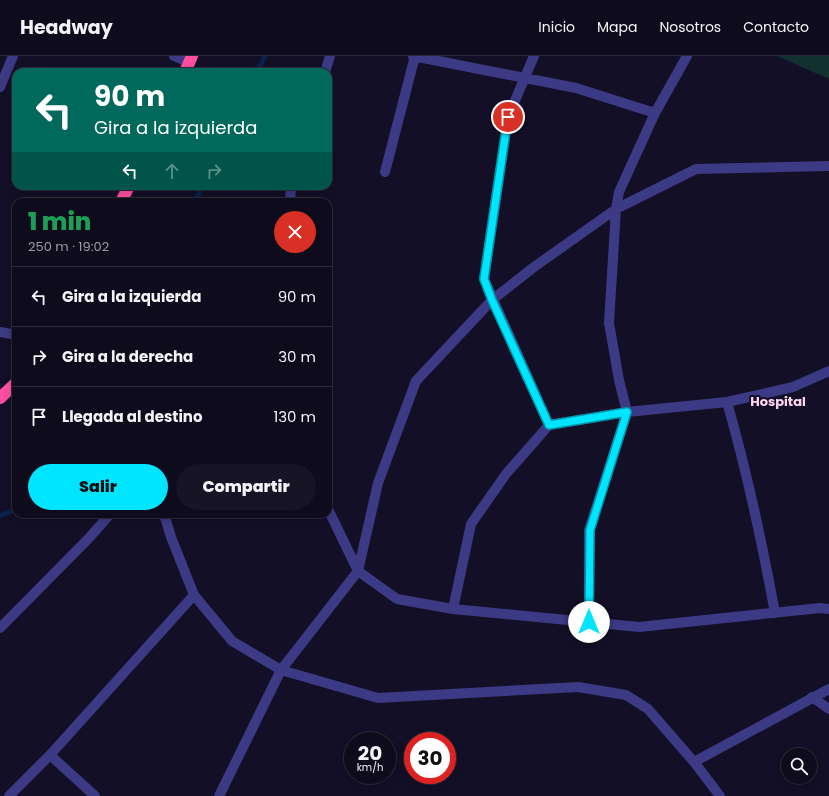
<!DOCTYPE html>
<html lang="es">
<meta charset="utf-8">
<style>
:root{--surface:#0e0b1c;--page:#171425;--text:#f1f3f6;--muted:#9b9ba3;--line:#2e2b3b;--accent:#00e5ff}
body{margin:0;font-family:Poppins,sans-serif;background:var(--page);color:var(--text);height:100vh;display:flex;flex-direction:column;font-size:15px;white-space:nowrap}
*{box-sizing:border-box;margin:0}
p{font-size:13px;color:var(--muted)}
.icon{flex:none;width:22px;height:22px;fill:none;stroke:currentColor;stroke-width:2;stroke-linecap:round;stroke-linejoin:round}
.map{position:relative;flex:1;overflow:hidden}
.drawer{position:absolute;left:12px;top:142px;width:320px;height:320px;display:flex;flex-direction:column;background:var(--surface);border-radius:12px;box-shadow:0 2px 10px #0003,0 0 0 1px var(--line)}
.drawer>*{flex:none}
.hud{position:absolute;left:12px;top:12px;width:320px;height:122px;border-radius:12px;box-shadow:0 2px 10px #0003,0 0 0 1px var(--line);background:#00695c;color:#fff;overflow:hidden}
.tools{position:absolute;left:781px;top:692px;display:grid;gap:8px}
.tools a{display:grid;place-items:center;width:36px;height:36px;border-radius:50%;background:var(--surface);box-shadow:0 2px 10px #0003,0 0 0 1px var(--line);font-size:20px}
.speed{position:absolute;left:344px;top:676px;display:flex;gap:8px;font-size:20px;font-weight:700;text-align:center}
.speed>*{display:grid;place-content:center;width:52px;height:52px;border-radius:50%;background:var(--surface);box-shadow:0 2px 10px #0003,0 0 0 1px var(--line);line-height:1}
.speed small{font-size:10px;font-weight:400}
.speed .limit{border:6px solid #d22;background:#fff;color:#111}
.pin{position:absolute;display:grid;place-items:center;width:34px;height:34px;color:#fff;margin:-17px;border:2px solid #fff;border-radius:50%;box-shadow:0 1px 4px #0007}
.me{position:absolute;width:44px;margin:-22px;rotate:0deg;stroke-linejoin:round;filter:drop-shadow(0 0 3px #0008)}
.turn{display:flex;align-items:center;gap:14px;height:84px;padding:0 16px;font-size:18px}
.turn .icon{width:52px;height:52px;stroke-width:2.5}
.turn b{display:block;font-size:28px;line-height:34px}
.lanes{display:flex;align-items:center;height:38px;padding:0 16px;background:#0003;justify-content:center;gap:20px;direction:ltr}
.lanes .off{opacity:.35}
.round{display:grid;place-items:center;flex:none;width:42px;height:42px;border-radius:21px;background:var(--page)}
.summary{display:flex;align-items:center;justify-content:space-between;height:68px;padding:0 16px}
h1{font-size:24px;font-weight:800;line-height:30px;color:#1e9e55}
.cta{display:flex;gap:8px;margin-top:auto;padding:8px 16px}
.cta a{flex:1;height:46px;border-radius:24px;background:var(--accent);color:#111;font-size:16px;font-weight:800;line-height:46px;text-align:center}
.cta a+a{background:var(--page);color:var(--text)}
ul{padding:0;list-style:none}
li{display:flex;align-items:center;gap:12px;height:60px;padding:0 16px;border-top:1px solid var(--line)}
li div{flex:1}
li b{display:block;font-size:15px}
li em{font-style:normal}
header{display:flex;align-items:center;gap:24px;box-sizing:border-box;height:56px;padding:0 20px;background:var(--surface);border-bottom:1px solid var(--line)}
header strong{font-size:19px}
nav{display:flex;gap:22px;margin-inline-start:auto;font-size:14px}
.map>svg:first-child{display:block}
.green{fill:#12302f}
.lines{fill:none;stroke-linecap:round;stroke-linejoin:round}
.stream{stroke:#0c2248;stroke-width:5}
.minor{stroke:#3d3a85;stroke-width:10}
.highway{stroke:#ff4fa3;stroke-width:12}
.route-casing{stroke:#0095a6;stroke-width:10}
.route{stroke:#00e5ff;stroke-width:7}
.labels{text-anchor:middle;stroke-width:4;stroke-linejoin:round;paint-order:stroke}
.neighbourhood-label{font-size:13px;font-weight:bold;fill:#ffd6f0;stroke:#130f26}
</style>
<header>
<strong>Headway</strong>
<nav><a>Inicio</a><a>Mapa</a><a>Nosotros</a><a>Contacto</a></nav>
</header>
<div class="map">
<svg width="829" height="740" viewBox="0 0 829 740">
<rect width="100%" height="100%" fill="#130f26"/>
<path class="green" d="M777,0H829V23Z"/>
<g class="lines">
<path class="stream" d="M257,16L265,0
M195,146L202,130
M0,460L16,453"/>
<path class="minor" d="M174,0L190,7
M413,0L576,32L655,57
M534,0L508,61L484,223L549,369
M325,16L330,0
M0,31L13,0
M385,116L415,0
M290,146L291,130
M0,276L16,279
M727,346C747,416 762,486 775,557
M328,453L358,515L397,543L453,553L639,571L820,552L829,553
M164,458L171,481L194,539L232,585L281,614L378,642L578,631L626,639L648,653L694,706L720,740
M453,553L471,468L506,418L549,369L627,356L727,346L793,331L829,315
M589,566V474L627,356L619,324L609,267L616,153L619,136L655,57L687,0
M0,572L90,481L110,458
M812,641L829,653
M50,699L95,740
M694,706L829,633
M9,740L50,699L194,539
M219,740L281,614L358,515L378,427L416,325L492,244L534,211L616,153L696,113L829,110"/>
<path class="highway" d="M185,16L192,0
M121,146L129,130
M0,342L16,327"/>
</g>
<g class="lines">
<g class="route-casing">
<path id="route" d="M508,61L484,223L492,244L549,369L627,356L590,474L589,566"/>
</g>
<use href="#route" class="route"/>
</g>
<g class="labels">
<g class="neighbourhood-label">
<text x="778" y="350">Hospital</text>
</g>
</g>
</svg>
<div class="tools">
<a><svg class="icon" aria-label="search" viewBox="0 0 24 24"><circle cx="10" cy="10" r="6"/><path d="M15 15l6 6"/></svg></a>
</div>
<div class="speed"><div>20<small>km/h</small></div><div class="limit">30</div></div>
<div class="pin" style="left:508px;top:61px;background:#d93025"><svg class="icon" aria-label="arrive" viewBox="0 0 24 24"><path d="M6 21V4h12l-3 4 3 4H6"/></svg></div>
<svg class="me" style="left:589px;top:566px" viewBox="-20 -20 40 40"><circle r="19" fill="#fff"/><path d="M0-13L10 11 0 6-10 11z" fill="#00e5ff"/></svg>
<div class="hud">
<div class="turn"><svg class="icon" aria-label="left" viewBox="0 0 24 24"><path d="M17 20v-9H6M10 6l-5 5 5 5"/></svg><div><b>90 m</b>Gira a la izquierda</div></div>
<div class="lanes"><svg class="icon" aria-label="left" viewBox="0 0 24 24"><path d="M17 20v-9H6M10 6l-5 5 5 5"/></svg><svg class="icon off" aria-label="ahead" viewBox="0 0 24 24"><path d="M12 20V5M6 11l6-6 6 6"/></svg><svg class="icon off" aria-label="right" viewBox="0 0 24 24"><path d="M7 20v-9h11M14 6l5 5-5 5"/></svg></div>
</div>
<section class="drawer">
<div class="summary"><div><h1>1 min</h1><p>250 m · 19:02</p></div><a class="round" style="background:#d93025;color:#fff"><svg class="icon" aria-label="close" viewBox="0 0 24 24"><path d="M6 6l12 12M18 6L6 18"/></svg></a></div>
<ul>
<li><svg class="icon" aria-label="left" viewBox="0 0 24 24"><path d="M17 20v-9H6M10 6l-5 5 5 5"/></svg><div><b>Gira a la izquierda</b></div><em>90 m</em></li>
<li><svg class="icon" aria-label="right" viewBox="0 0 24 24"><path d="M7 20v-9h11M14 6l5 5-5 5"/></svg><div><b>Gira a la derecha</b></div><em>30 m</em></li>
<li><svg class="icon" aria-label="arrive" viewBox="0 0 24 24"><path d="M6 21V4h12l-3 4 3 4H6"/></svg><div><b>Llegada al destino</b></div><em>130 m</em></li>
</ul>
<div class="cta"><a>Salir</a><a>Compartir</a></div>
</section>
</div>
